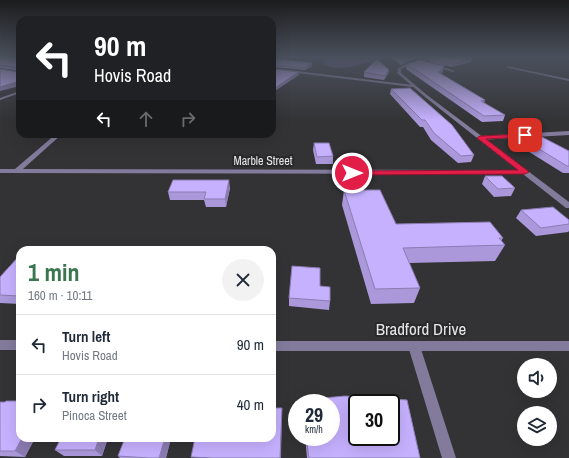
<!DOCTYPE html>
<meta charset="utf-8">
<style>
:root{--surface:#fff;--page:#f2f2f3;--text:#1f2937;--muted:#747a83;--line:#e0e1e3;--accent:#3a764f}
body{margin:0;font-family:"Archivo Narrow",sans-serif;background:var(--page);color:var(--text);height:100vh;display:flex;flex-direction:column;font-size:15px;white-space:nowrap}
*{box-sizing:border-box;margin:0}
p{font-size:13px;color:var(--muted)}
.icon{flex:none;width:22px;height:22px;fill:none;stroke:currentColor;stroke-width:2;stroke-linecap:round;stroke-linejoin:round}
.map{position:relative;flex:1;overflow:hidden}
.details{position:absolute;left:16px;top:246px;width:260px;height:196px;display:flex;flex-direction:column;background:var(--surface);border-radius:12px;box-shadow:0 4px 16px #0002}
.details>*{flex:none}
.guide{position:absolute;left:16px;top:16px;width:260px;height:122px;border-radius:12px;box-shadow:0 4px 16px #0002;background:#202124;color:#fff;overflow:hidden}
.controls{position:absolute;left:517px;top:358px;display:grid;gap:8px}
.controls a{display:grid;place-items:center;width:40px;height:40px;border-radius:50%;background:var(--surface);box-shadow:0 4px 16px #0002;font-size:20px}
.speed{position:absolute;left:288px;top:394px;display:flex;gap:8px;font-size:20px;font-weight:700;text-align:center}
.speed>*{display:grid;place-content:center;width:52px;height:52px;border-radius:50%;background:var(--surface);box-shadow:0 4px 16px #0002;line-height:1}
.speed small{font-size:10px;font-weight:400}
.speed .limit{border:2px solid #111;border-radius:6px;background:#fff;color:#111}
.pin{position:absolute;display:grid;place-items:center;width:34px;height:34px;color:#fff;margin:-17px;border-radius:8px;box-shadow:0 2px 6px #0006}
.me{position:absolute;width:44px;margin:-22px;rotate:90deg;stroke-linejoin:round;filter:drop-shadow(0 0 3px #0008)}
.turn{display:flex;align-items:center;gap:14px;height:84px;padding:0 12px;font-size:18px}
.turn .icon{width:52px;height:52px;stroke-width:2.5}
.turn b{display:block;font-size:28px;line-height:34px}
.lanes{display:flex;align-items:center;height:38px;padding:0 12px;background:#0003;justify-content:center;gap:20px;direction:ltr}
.lanes .off{opacity:.35}
.round{display:grid;place-items:center;flex:none;width:42px;height:42px;border-radius:21px;background:var(--page)}
.overview{display:flex;align-items:center;justify-content:space-between;height:68px;padding:0 12px}
h1{font-size:24px;font-weight:700;line-height:30px;color:var(--accent)}
ul{padding:0;list-style:none}
li{display:flex;align-items:center;gap:12px;height:60px;padding:0 12px;border-top:1px solid var(--line)}
li div{flex:1}
li b{display:block;font-size:15px}
li em{font-style:normal}
.map>svg:first-child{display:block}
.forest{fill:#624c91}
.lines{fill:none;stroke-linecap:round;stroke-linejoin:round}
.service{fill:#837b9c;fill-rule:evenodd}
.minor{fill:#837b9c;fill-rule:evenodd}
.tertiary{fill:#837b9c;fill-rule:evenodd}
.wall{fill:#aa98db;fill-rule:evenodd}
.shaded-wall{fill:#8b7cb2}
.building{fill:#c6b1ff;stroke:#8b7cb2;fill-rule:evenodd}
.route{fill:#e11d48;stroke:#92132f}
.labels{text-anchor:middle;stroke-width:4;stroke-linejoin:round;paint-order:stroke}
.far-street-label{font-size:12px;fill:#e5e5e6;stroke:#29292b}
.near-street-label{font-size:17px;fill:#e5e5e6;stroke:#29292b}
</style>
<div class="map">
<svg width="569" height="458" viewBox="0 0 569 458">
<rect width="100%" height="100%" fill="#333335"/>
<path class="forest" d="M303,57H386C367,62 343,74 323,64L325,61L323,60Z"/>
<g class="lines">
<path class="service" d="M435,65H437L455,71L453,72L435,67Z"/>
<path class="minor" d="M507,66L569,79V81L508,68Z
M272,68L413,85L415,86L413,87L272,70Z
M20,91V93L0,100V98Z
M569,131V135L480,140L477,138L480,136Z
M56,134H62L23,169L525,170L528,172L525,174L0,173V169H15Z
M414,341L418,342L420,346L456,458H442L408,346L410,342Z"/>
<path class="tertiary" d="M432,57H437L408,66L401,69V73L427,95L569,202V208H566L425,97L397,73L398,68L406,64Z
M0,340H20V350H0Z
M272,341H569V351H272Z"/>
</g>
<path class="wall" d="M0,57H20V86L18,72L20,71L0,68Z
M391,57H425L416,58L401,65Z
M272,58L312,66L305,70L272,67Z
M429,58L471,62L451,67L446,65L445,66L428,61Z
M407,64L443,71L441,74L485,100L484,103L505,115L503,121L482,122L406,69Z
M389,70L388,74L384,80L364,77V72Z
M391,89L474,155L471,162L458,163L431,140L423,127H420L390,94Z
M521,138L569,151V173H563L518,145Z
M314,143L333,156V164H316L313,150Z
M485,176L515,188L511,196L494,197L482,184Z
M230,188L226,207H206L204,200H170L168,192Z
M344,190L396,224L503,238L501,241L505,245L495,261L409,263L420,288L414,303L371,304L342,205Z
M521,210L569,220V231L568,232L536,236L516,218Z
M20,255V304L0,303V277Z
M320,286L330,301L329,310L289,306V298Z
M345,396L407,400L420,458H307L305,437H331V403H302V400ZM357,403H391V437H357Z
M0,402L20,438H35L25,457L0,456Z
M61,438H108L102,456H64L55,450Z
M125,438H171L166,458H120L118,456Z"/>
<path class="shaded-wall" d="M413,57H425L416,58L401,65L402,61Z
M472,58L471,62L451,67L452,64Z
M312,63V66L305,70V68Z
M444,66L443,71L440,76L438,72Z
M389,70L388,74L384,80L385,76Z
M299,72V75L272,93V90Z
M20,81V86L0,91V87Z
M229,180L230,188L226,207L225,199Z
M282,408L281,458H280Z
M22,438H35L25,457L15,451Z
M99,438H108L102,456L95,450Z
M165,438H171L166,458H159Z"/>
<path class="building" d="M0,57H20V81L0,87V69L18,72L20,71L19,68L0,65Z
M395,57H413L402,61Z
M433,57H472V58L452,64L447,61L446,63L429,58Z
M272,58L312,63L305,68L272,65Z
M377,59L389,70L385,76L364,72Z
M420,60L444,66L441,71L438,72L485,100L481,101L505,115L484,116L407,64Z
M272,69L299,72L272,90Z
M410,88L452,125L474,155L461,156L434,133L425,120H422L391,89Z
M540,136L569,151V166H567L521,138Z
M314,143H329L333,156L317,157Z
M485,176H502L515,188L498,189Z
M173,180H229L225,199H204L206,192H168Z
M344,190H380L396,224L490,222L503,238H499L505,245L403,248L420,288L375,289Z
M553,207L569,220V224L541,228L521,210Z
M162,248L189,249L188,250H161Z
M20,255V296L0,295V277Z
M292,266L320,268V286L330,287V301L289,298Z
M345,396L407,400L420,458H309L306,437H331V403H303L302,400ZM357,403H391V437H357Z
M6,401H20V438H22L15,451H0V402H5Z
M272,408H282L280,458H212L191,457L195,438H272Z
M61,438H99L95,450H55Z
M125,438H165L159,458H149L118,456Z"/>
<linearGradient id="sky" x2="0" y2="1"><stop stop-color="#1c1c1d"/><stop offset="0.47" stop-color="#4a505c"/><stop offset="1" stop-color="#4a505c" stop-opacity="0"/></linearGradient>
<rect width="569" height="121" fill="url(#sky)"/>
<path class="route" d="M525,134H527V137L486,139L528,171L529,172L525,174L352,175L348,173L352,171L518,170L477,138L480,136Z"/>
<g class="labels">
<g class="far-street-label">
<text x="263" y="165">Marble Street</text>
</g>
<g class="near-street-label">
<text x="421" y="335">Bradford Drive</text>
</g>
</g>
</svg>
<div class="controls">
<a><svg class="icon" aria-label="sound" viewBox="0 0 24 24"><path d="M4 9h4l5-4v14l-5-4H4zM17 9q2 3 0 6"/></svg></a>
<a><svg class="icon" aria-label="layers" viewBox="0 0 24 24"><path d="M12 4l9 5-9 5-9-5zM3 14l9 5 9-5"/></svg></a>
</div>
<div class="speed"><div>29<small>km/h</small></div><div class="limit">30</div></div>
<div class="pin" style="left:525px;top:135px;background:#d93025"><svg class="icon" aria-label="arrive" viewBox="0 0 24 24"><path d="M6 21V4h12l-3 4 3 4H6"/></svg></div>
<svg class="me" style="left:352px;top:173px" viewBox="-20 -20 40 40"><circle r="17" fill="#e11d48" stroke="#fff" stroke-width="3"/><path d="M0-11L8 9 0 5-8 9z" fill="#fff"/></svg>
<div class="guide">
<div class="turn"><svg class="icon" aria-label="left" viewBox="0 0 24 24"><path d="M17 20v-9H6M10 6l-5 5 5 5"/></svg><div><b>90 m</b>Hovis Road</div></div>
<div class="lanes"><svg class="icon" aria-label="left" viewBox="0 0 24 24"><path d="M17 20v-9H6M10 6l-5 5 5 5"/></svg><svg class="icon off" aria-label="ahead" viewBox="0 0 24 24"><path d="M12 20V5M6 11l6-6 6 6"/></svg><svg class="icon off" aria-label="right" viewBox="0 0 24 24"><path d="M7 20v-9h11M14 6l5 5-5 5"/></svg></div>
</div>
<section class="details">
<div class="overview"><div><h1>1 min</h1><p>160 m · 10:11</p></div><a class="round"><svg class="icon" aria-label="close" viewBox="0 0 24 24"><path d="M6 6l12 12M18 6L6 18"/></svg></a></div>
<ul>
<li><svg class="icon" aria-label="left" viewBox="0 0 24 24"><path d="M17 20v-9H6M10 6l-5 5 5 5"/></svg><div><b>Turn left</b><p>Hovis Road</p></div><em>90 m</em></li>
<li><svg class="icon" aria-label="right" viewBox="0 0 24 24"><path d="M7 20v-9h11M14 6l5 5-5 5"/></svg><div><b>Turn right</b><p>Pinoca Street</p></div><em>40 m</em></li>
</ul>
</section>
</div>
